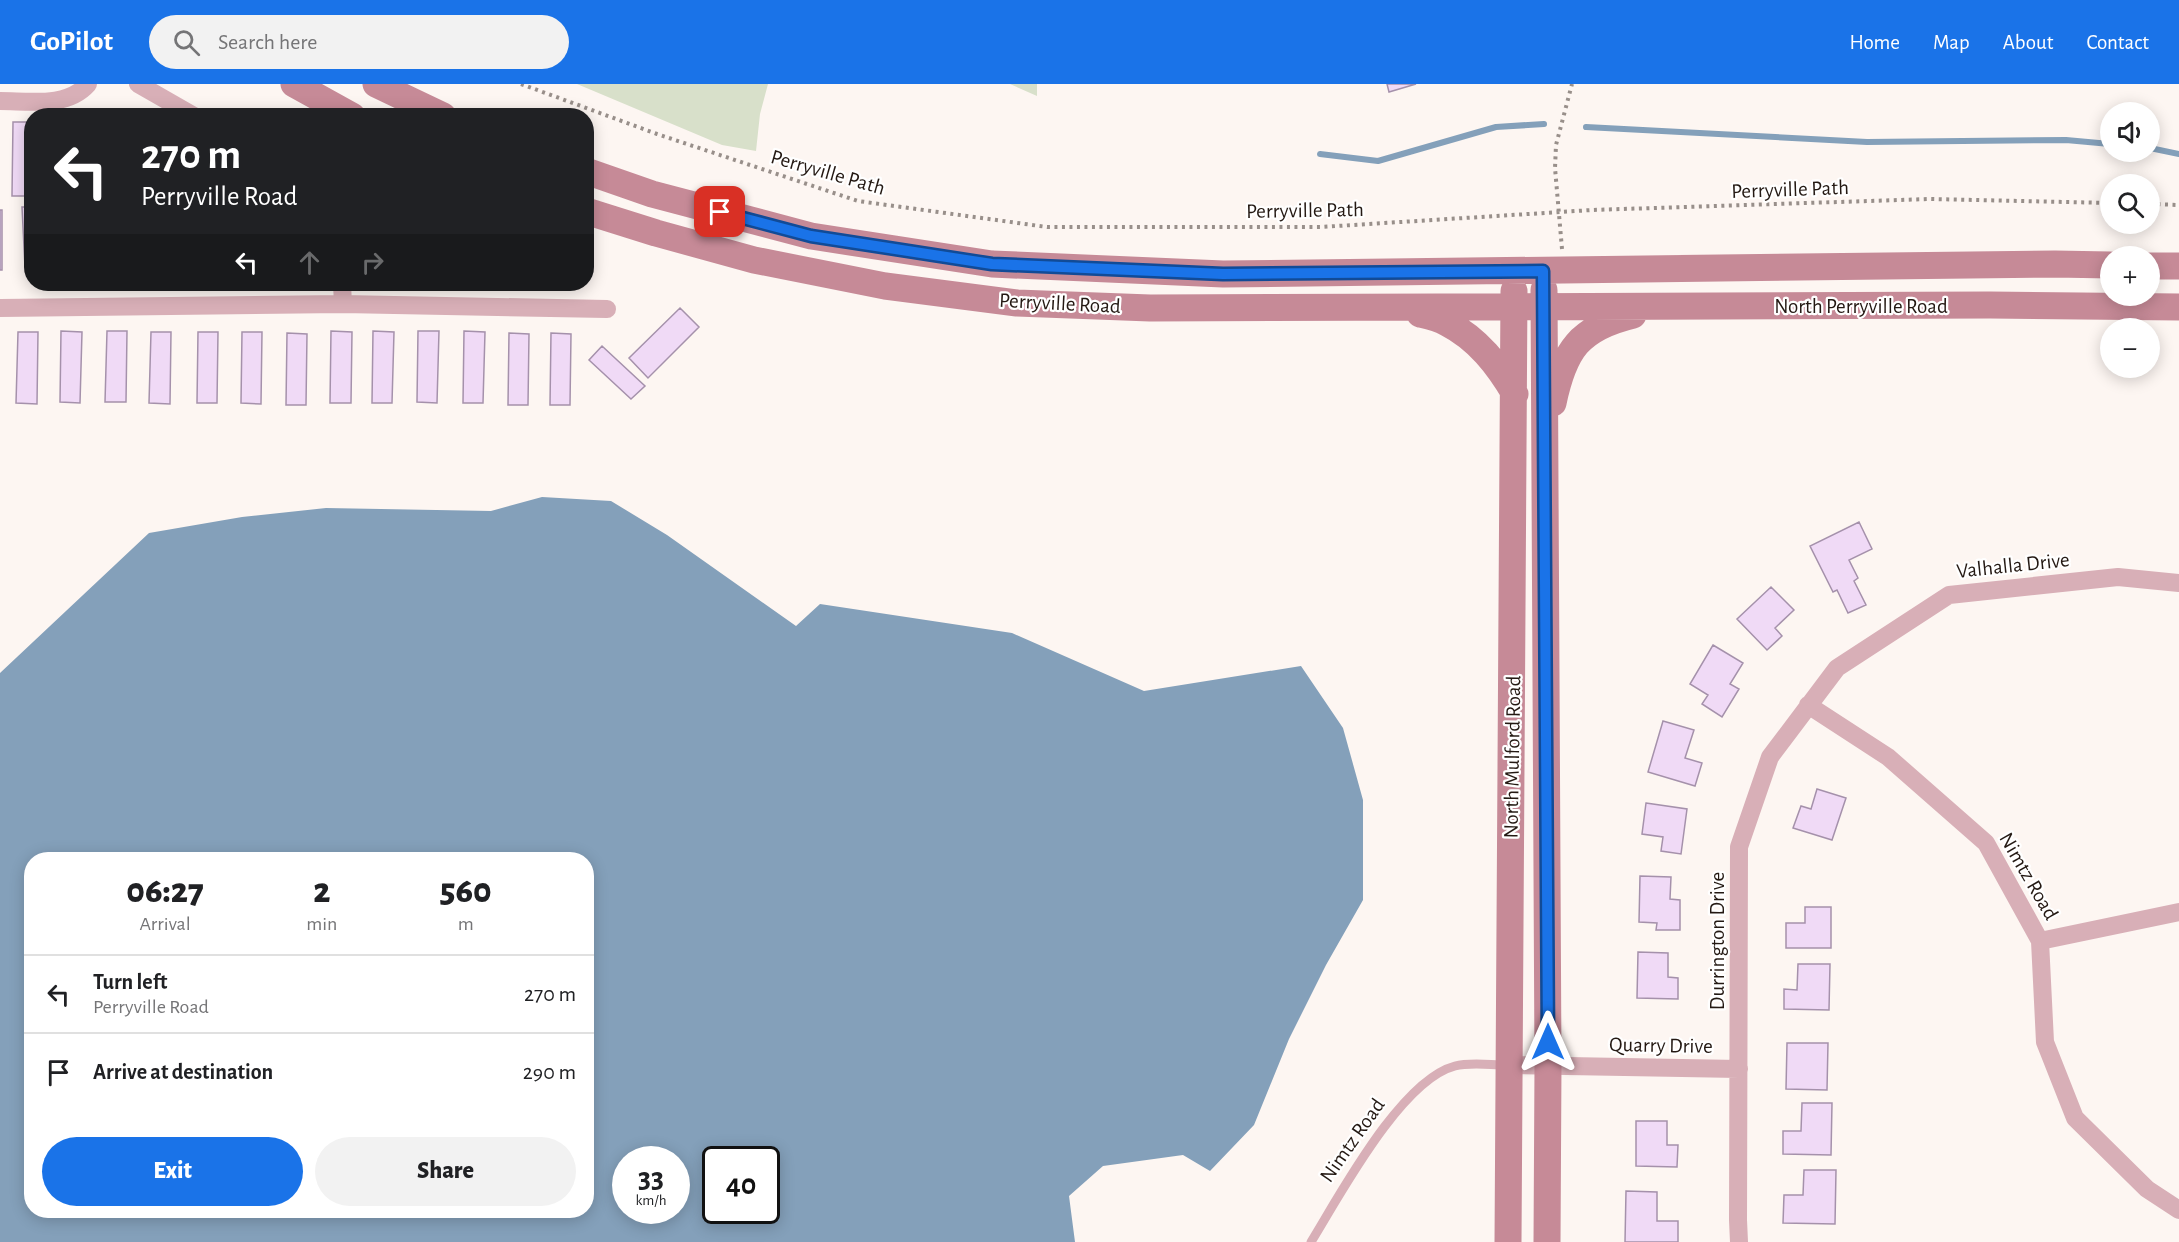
<!DOCTYPE html>
<meta charset="utf-8">
<style>
:root{--surface:#fff;--page:#f2f2f2;--text:#202124;--muted:#757577;--line:#e0e0e0;--accent:#1a73e8}
body{margin:0;font-family:"Alegreya Sans",sans-serif;background:var(--page);color:var(--text);height:100vh;display:flex;flex-direction:column;font-size:22px;white-space:nowrap}
*{box-sizing:border-box;margin:0}
p{font-size:20px;color:var(--muted)}
.icon{flex:none;width:33px;height:33px;fill:none;stroke:currentColor;stroke-width:2;stroke-linecap:round;stroke-linejoin:round}
.map{position:relative;flex:1;overflow:hidden}
.side{position:absolute;left:24px;top:768px;width:570px;height:366px;display:flex;flex-direction:column;background:var(--surface);border-radius:24px;box-shadow:0 3px 15px #0003}
.side>*{flex:none}
.banner{position:absolute;left:24px;top:24px;width:570px;height:183px;border-radius:24px;box-shadow:0 3px 15px #0003;background:#202124;color:#fff;overflow:hidden}
.tools{position:absolute;left:2100px;top:18px;display:grid;gap:12px}
.tools a{display:grid;place-items:center;width:60px;height:60px;border-radius:50%;background:var(--surface);box-shadow:0 3px 15px #0003;font-size:30px}
.speed{position:absolute;left:612px;top:1062px;display:flex;gap:12px;font-size:30px;font-weight:700;text-align:center}
.speed>*{display:grid;place-content:center;width:78px;height:78px;border-radius:50%;background:var(--surface);box-shadow:0 3px 15px #0003;line-height:1}
.speed small{font-size:15px;font-weight:400}
.speed .limit{border:3px solid #111;border-radius:9px;background:#fff;color:#111}
.pin{position:absolute;display:grid;place-items:center;width:51px;height:51px;color:#fff;margin:-26px;border-radius:12px;box-shadow:0 3px 9px #0006}
.me{position:absolute;width:66px;margin:-33px;rotate:0deg;stroke-linejoin:round;filter:drop-shadow(0 0 4px #0008)}
.turn{display:flex;align-items:center;gap:21px;height:126px;padding:0 18px;font-size:27px}
.turn .icon{width:78px;height:78px;stroke-width:2.5}
.turn b{display:block;font-size:42px;line-height:51px}
.lanes{display:flex;align-items:center;height:57px;padding:0 18px;background:#0003;justify-content:center;gap:30px;direction:ltr}
.lanes .off{opacity:.35}
.eta{display:flex;justify-content:space-evenly;align-items:center;height:102px;text-align:center}
.eta b{font-size:36px;font-weight:800;line-height:42px}
.primary-button{display:flex;gap:12px;margin-top:auto;padding:12px 18px}
.primary-button a{flex:1;height:69px;border-radius:36px;background:var(--accent);color:#fff;font-size:24px;font-weight:800;line-height:69px;text-align:center}
.primary-button a+a{background:var(--page);color:var(--text)}
ul{padding:0;list-style:none}
li{display:flex;align-items:center;gap:18px;height:78px;padding:0 18px;border-top:2px solid var(--line)}
li div{flex:1}
li b{display:block;font-size:22px}
li em{font-style:normal}
header{display:flex;align-items:center;gap:36px;box-sizing:border-box;height:84px;padding:0 30px;background:var(--accent);color:#fff}
header strong{font-size:28px}
nav{display:flex;gap:33px;margin-inline-start:auto;font-size:21px}
.search{width:420px;height:54px;background:var(--page);display:flex;align-items:center;gap:15px;box-sizing:border-box;padding:0 21px;border-radius:33px;color:var(--muted);font-size:22px}
.map>svg:first-child{display:block}
.green{fill:#d8e0ca}
.water{fill:#84a0ba;fill-rule:evenodd}
.lines{fill:none;stroke-linecap:round;stroke-linejoin:round}
.stream{stroke:#84a0ba;stroke-width:6}
.building{fill:#f0daf6;stroke:#a591ab;stroke-width:1.5}
.path{stroke:#988f8a;stroke-width:4;stroke-dasharray:3 4.5;stroke-linecap:butt}
.lane{stroke:#d8afb7;stroke-width:9}
.street{stroke:#d8afb7;stroke-width:18}
.secondary{stroke:#c68a97;stroke-width:27}
.route-casing{stroke:#114b97;stroke-width:15}
.route{stroke:#1a73e8;stroke-width:10}
.labels{text-anchor:middle;stroke-width:4.5;stroke-linejoin:round;paint-order:stroke}
.street-label{font-size:21px;fill:#241913;stroke:#fff}
</style>
<header>
<strong>GoPilot</strong>
<div class="search"><svg class="icon" aria-label="search" viewBox="0 0 24 24"><circle cx="10" cy="10" r="6"/><path d="M15 15l6 6"/></svg>Search here</div>
<nav><a>Home</a><a>Map</a><a>About</a><a>Contact</a></nav>
</header>
<div class="map">
<svg width="2179" height="1158" viewBox="0 0 2179 1158">
<rect width="100%" height="100%" fill="#fdf6f2"/>
<path class="green" d="M577,0H768L760,30L756,67L722,61Z
M1010,0H1037V12Z"/>
<path class="water" d="M542,413L611,417L667,451L796,542L820,520L1012,549L1144,607L1301,582L1343,644L1363,716V816L1326,881L1289,955L1254,1041L1210,1087L1183,1071L1103,1082L1069,1112L1075,1158H0V589L149,449L242,433L326,424L491,427ZM32,776H586V1126H32ZM626,1076H676V1126H626ZM716,1076H766V1126H716Z"/>
<g class="lines">
<path class="stream" d="M1586,43L1867,58L2066,56L2110,60
M2150,64L2179,70
M1320,70L1378,77L1496,43L1544,40"/>
</g>
<path class="building" d="M1387,0H1416L1389,8Z
M13,38H32V112H12Z
M22,123H32V183H25Z
M0,126H2V186H0Z
M680,224L699,243L648,294L629,274Z
M61,247L82,248L80,319L60,318Z
M107,247H127L126,318H105Z
M331,247L352,248L351,319H330Z
M373,247L394,248L392,319H372Z
M418,247H439L437,319L417,318Z
M464,247L485,248L483,319H463Z
M18,248H38L37,320L16,319Z
M151,248H171L170,320L149,319Z
M198,248H218L217,319H197Z
M242,248H262L261,320L241,319Z
M287,249L307,250L306,321H286Z
M509,249L529,250L528,321H508Z
M551,249L571,250L570,321H550Z
M602,262L645,302L631,315L589,276Z
M1859,438L1872,465L1849,476L1858,494L1854,497L1866,521L1848,529L1837,506L1833,508L1810,462Z
M1771,503L1794,526L1775,544L1782,552L1767,566L1737,535Z
M1713,561L1743,579L1730,600L1739,605L1722,633L1702,620L1708,611L1690,600Z
M1663,637L1694,646L1685,674L1702,679L1695,702L1648,688Z
M1817,705L1846,714L1832,756L1793,744L1801,722L1811,725Z
M1646,719L1687,725L1681,770L1661,767L1663,753L1642,750Z
M1640,792L1671,793L1670,815L1680,816V846H1656L1657,839L1639,838Z
M1805,823H1831V864H1786V839H1805Z
M1638,868L1668,869V893L1678,894V915L1637,914Z
M1798,880H1830L1829,926L1784,925V905L1797,906Z
M1787,959H1828L1827,1006L1786,1005Z
M1802,1019H1832L1831,1071L1783,1070V1047H1801Z
M1636,1037H1667V1061H1678L1677,1083L1636,1082Z
M1804,1086H1836L1835,1140L1783,1139L1784,1111H1803Z
M1626,1107L1657,1108V1137H1678V1158H1625Z"/>
<g class="lines">
<path class="path" d="M521,0L657,50L858,117L1047,143H1321L1592,126L1930,115L2110,119
M2150,120L2179,121
M1562,165L1555,84L1556,61L1572,0"/>
<path class="lane" d="M1311,1158C1340,1111 1401,996 1455,982C1470,978 1490,981 1506,981"/>
<path class="street" d="M138,0L194,32
M0,17C29,17 67,24 88,0
M342,200L343,220
M0,224L343,220L607,225
M1808,621L1888,673L1986,759L2040,857L2045,958L2075,1034L2147,1105L2179,1126
M2040,857L2179,828
M1510,981L1739,985
M1739,1158L1738,1136L1739,763L1770,673L1837,584L1949,511L2118,493L2179,499"/>
<path class="secondary" d="M294,0L352,32
M376,0L443,32
M586,87L652,110L811,152L992,180L1223,190L2055,180L2110,181
M586,127L656,149L754,176L885,202L1017,219L1150,224L1990,221L2179,223
M2150,182H2179
M1544,206L1548,981L1547,1158
M1420,230C1429,232 1439,234 1447,239C1478,255 1498,281 1515,310
M1553,319C1564,266 1579,244 1633,231
M1508,1158L1514,207"/>
</g>
<g class="lines">
<g class="route-casing">
<path id="route" d="M720,128L811,152L992,180L1223,190L1543,187L1548,958"/>
</g>
<use href="#route" class="route"/>
</g>
<g class="labels">
<g class="street-label">
<text transform="translate(828 88) rotate(16)" y="7">Perryville Path</text>
<text transform="translate(1790 105) rotate(-2)" y="7">Perryville Path</text>
<text transform="translate(1305 126) rotate(-1)" y="7">Perryville Path</text>
<text transform="translate(1060 219) rotate(3)" y="7">Perryville Road</text>
<text x="1861" y="229">North Perryville Road</text>
<text transform="translate(2013 481) rotate(-6)" y="7">Valhalla Drive</text>
<text transform="translate(1512 673) rotate(-89)" y="7">North Mulford Road</text>
<text transform="translate(2029 792) rotate(60)" y="7">Nimtz Road</text>
<text transform="translate(1717 857) rotate(-90)" y="7">Durrington Drive</text>
<text transform="translate(1661 961) rotate(1)" y="7">Quarry Drive</text>
<text transform="translate(1352 1056) rotate(-55)" y="7">Nimtz Road</text>
</g>
</g>
</svg>
<div class="tools">
<a><svg class="icon" aria-label="sound" viewBox="0 0 24 24"><path d="M4 9h4l5-4v14l-5-4H4zM17 9q2 3 0 6"/></svg></a>
<a><svg class="icon" aria-label="search" viewBox="0 0 24 24"><circle cx="10" cy="10" r="6"/><path d="M15 15l6 6"/></svg></a>
<a>+</a>
<a>−</a>
</div>
<div class="speed"><div>33<small>km/h</small></div><div class="limit">40</div></div>
<div class="pin" style="left:720px;top:128px;background:#d93025"><svg class="icon" aria-label="arrive" viewBox="0 0 24 24"><path d="M6 21V4h12l-3 4 3 4H6"/></svg></div>
<svg class="me" style="left:1548px;top:958px" viewBox="-20 -20 40 40"><path d="M0-17L14 15 0 8-14 15z" fill="#1a73e8" stroke="#fff" stroke-width="4"/></svg>
<div class="banner">
<div class="turn"><svg class="icon" aria-label="left" viewBox="0 0 24 24"><path d="M17 20v-9H6M10 6l-5 5 5 5"/></svg><div><b>270 m</b>Perryville Road</div></div>
<div class="lanes"><svg class="icon" aria-label="left" viewBox="0 0 24 24"><path d="M17 20v-9H6M10 6l-5 5 5 5"/></svg><svg class="icon off" aria-label="ahead" viewBox="0 0 24 24"><path d="M12 20V5M6 11l6-6 6 6"/></svg><svg class="icon off" aria-label="right" viewBox="0 0 24 24"><path d="M7 20v-9h11M14 6l5 5-5 5"/></svg></div>
</div>
<section class="side">
<div class="eta">
<div><b>06:27</b><p>Arrival</p></div>
<div><b>2</b><p>min</p></div>
<div><b>560</b><p>m</p></div>
</div>
<ul>
<li><svg class="icon" aria-label="left" viewBox="0 0 24 24"><path d="M17 20v-9H6M10 6l-5 5 5 5"/></svg><div><b>Turn left</b><p>Perryville Road</p></div><em>270 m</em></li>
<li><svg class="icon" aria-label="arrive" viewBox="0 0 24 24"><path d="M6 21V4h12l-3 4 3 4H6"/></svg><div><b>Arrive at destination</b></div><em>290 m</em></li>
</ul>
<div class="primary-button"><a>Exit</a><a>Share</a></div>
</section>
</div>
